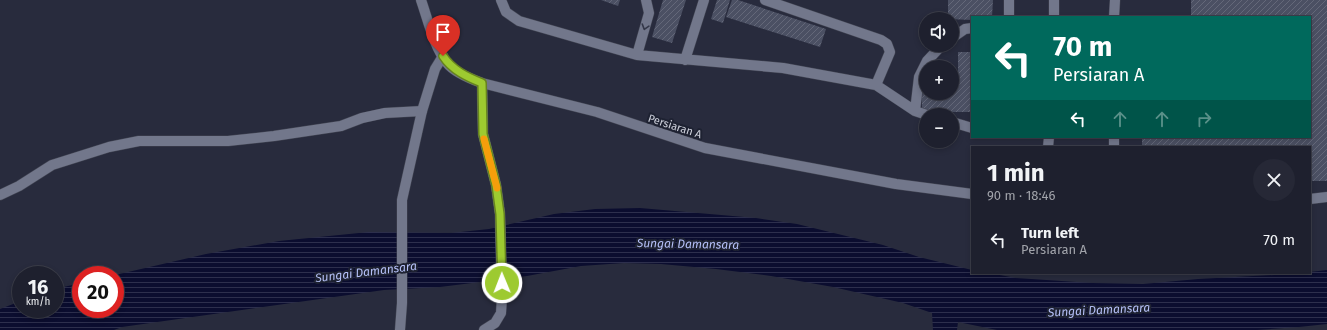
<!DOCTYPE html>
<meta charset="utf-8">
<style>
:root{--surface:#1e202e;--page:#262836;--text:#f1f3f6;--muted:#a1a3aa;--line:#3c3e4a}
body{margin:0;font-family:"Fira Sans",sans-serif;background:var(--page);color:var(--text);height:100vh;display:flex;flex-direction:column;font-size:15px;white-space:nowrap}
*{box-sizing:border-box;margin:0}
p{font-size:13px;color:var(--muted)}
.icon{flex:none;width:22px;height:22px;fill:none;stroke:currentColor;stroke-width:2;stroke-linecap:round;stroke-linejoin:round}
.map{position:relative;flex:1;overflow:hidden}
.drawer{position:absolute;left:971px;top:146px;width:340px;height:128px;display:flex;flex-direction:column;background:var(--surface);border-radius:0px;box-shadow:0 2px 6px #0003,0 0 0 1px var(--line)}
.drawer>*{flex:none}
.hud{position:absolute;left:971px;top:16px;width:340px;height:122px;border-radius:0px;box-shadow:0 2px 6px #0003,0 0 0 1px var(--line);background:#00695c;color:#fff;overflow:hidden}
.fabs{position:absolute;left:919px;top:12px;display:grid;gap:8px}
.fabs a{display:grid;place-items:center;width:40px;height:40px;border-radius:50%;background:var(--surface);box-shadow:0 2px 6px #0003,0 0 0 1px var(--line);font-size:20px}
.speed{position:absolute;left:12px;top:266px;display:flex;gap:8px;font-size:20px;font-weight:700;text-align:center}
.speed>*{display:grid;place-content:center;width:52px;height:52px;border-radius:50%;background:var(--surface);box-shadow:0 2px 6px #0003,0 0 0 1px var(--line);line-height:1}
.speed small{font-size:10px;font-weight:400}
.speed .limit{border:6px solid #d22;background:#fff;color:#111}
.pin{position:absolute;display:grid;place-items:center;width:34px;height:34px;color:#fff;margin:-41px -17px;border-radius:50% 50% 50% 0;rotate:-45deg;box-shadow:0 0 4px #0007}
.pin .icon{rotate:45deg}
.me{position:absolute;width:44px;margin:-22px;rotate:359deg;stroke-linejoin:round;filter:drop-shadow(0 0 3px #0008)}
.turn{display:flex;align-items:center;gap:14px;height:84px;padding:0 16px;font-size:18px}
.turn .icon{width:52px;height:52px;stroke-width:2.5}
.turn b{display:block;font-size:28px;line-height:34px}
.lanes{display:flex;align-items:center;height:38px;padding:0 16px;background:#0003;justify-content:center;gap:20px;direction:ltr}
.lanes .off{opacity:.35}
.round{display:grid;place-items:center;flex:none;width:42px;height:42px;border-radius:21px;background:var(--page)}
.headline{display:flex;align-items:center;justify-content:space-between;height:68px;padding:0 16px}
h1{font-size:24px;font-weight:700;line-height:30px}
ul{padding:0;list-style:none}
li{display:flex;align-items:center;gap:12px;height:52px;padding:0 16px}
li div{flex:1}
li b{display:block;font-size:15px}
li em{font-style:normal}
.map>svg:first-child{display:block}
.water{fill:url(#water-rules)}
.building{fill:url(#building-hatch)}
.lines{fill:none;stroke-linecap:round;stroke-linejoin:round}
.lane-casing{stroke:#424553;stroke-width:11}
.street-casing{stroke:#424553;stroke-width:11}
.lane{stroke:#72778b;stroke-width:10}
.street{stroke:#72778b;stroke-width:10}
.oneway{stroke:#333748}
.route-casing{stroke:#66831f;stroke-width:10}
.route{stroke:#9dca30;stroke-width:7}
.slow{stroke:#f59e0b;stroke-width:7}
.labels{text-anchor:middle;stroke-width:4;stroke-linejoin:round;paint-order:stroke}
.street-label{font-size:11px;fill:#ced1dc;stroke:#1e2232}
.water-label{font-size:12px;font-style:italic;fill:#b5c0f7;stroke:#1e2232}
</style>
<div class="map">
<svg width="1327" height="330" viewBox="0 0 1327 330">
<defs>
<pattern id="water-rules" width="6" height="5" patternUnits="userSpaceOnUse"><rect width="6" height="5" fill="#0b0d2f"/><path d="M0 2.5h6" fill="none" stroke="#2d2f4d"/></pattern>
<pattern id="building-hatch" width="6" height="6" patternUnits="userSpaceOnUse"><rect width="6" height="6" fill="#4b5063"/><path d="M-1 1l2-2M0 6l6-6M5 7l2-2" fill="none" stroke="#646879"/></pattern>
</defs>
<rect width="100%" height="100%" fill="#282b3d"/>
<path class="water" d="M640,208L756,218L797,224L883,245L919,257L972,270V273H989L1016,278L1092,283L1143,284L1198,279L1310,273V272L1327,270V324L1299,327L1257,330H997L958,322L957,330H933L932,313L903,303L833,287L771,276L716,269L661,264L624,263L581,266L527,276L440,287L384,290L122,327L114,330H0V309L21,301V309H55V289L81,283V309H115V275L206,254L279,241L369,232L451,233L489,229L554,214L595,209Z"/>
<path class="building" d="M601,0H620L618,6Z
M663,0H686L672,43L652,37Z
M717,0H730L723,23L711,19Z
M732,0H738L826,29L820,47L726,17Z
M948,0H993L992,17H972V20L948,19Z
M1191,0H1327V181H1310V147H1142V137H1310V17H1191Z
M958,52H972V112H922V85H926V93H952V86H958Z"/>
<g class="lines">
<g class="lane-casing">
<path id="lane" d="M421,0C428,20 434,47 447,63C454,72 471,79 482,83L597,112L705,148L896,184L972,194
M501,0L506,12L519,21L637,55L783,68L876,85L915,111L927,115
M765,0L881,40L887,44L890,52L876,85
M1009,17V0
M1054,17V0
M1114,17L1115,0
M952,38L965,29L972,28
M637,55L649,13L646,0
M685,60L704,0
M482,83L483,134L496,185L500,214L502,297L501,313L495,323L484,330
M915,111L919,77L927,61L942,45
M952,122L972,128
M1114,137V147
M1048,147L1049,137
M0,195L19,186L52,165L109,147L139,141H228L274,136L341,126L362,118L385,113L422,111
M1310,199L1327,197"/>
</g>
<g class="street-casing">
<path id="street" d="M400,330L402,303V200L422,111L435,69L443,56"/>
</g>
<use href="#lane" class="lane"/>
<use href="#street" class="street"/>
</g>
<defs><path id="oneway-chevron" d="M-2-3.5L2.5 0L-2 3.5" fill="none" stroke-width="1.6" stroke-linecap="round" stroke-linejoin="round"/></defs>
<use class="oneway" href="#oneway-chevron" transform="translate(645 27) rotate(107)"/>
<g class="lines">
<g class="route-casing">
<path id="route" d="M443,56C452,70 467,77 482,83L483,134L496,185L500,214L502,283"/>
</g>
<use href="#route" class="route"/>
<path class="slow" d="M484,139L497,188"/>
</g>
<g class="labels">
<g class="street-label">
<text transform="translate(675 126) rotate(18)" y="4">Persiaran A</text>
</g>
<g class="water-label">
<text transform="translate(688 244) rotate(1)" y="4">Sungai Damansara</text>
<text transform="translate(366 272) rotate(-7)" y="4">Sungai Damansara</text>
<text transform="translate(1099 310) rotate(-3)" y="4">Sungai Damansara</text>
</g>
</g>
</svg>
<div class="fabs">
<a><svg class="icon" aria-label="sound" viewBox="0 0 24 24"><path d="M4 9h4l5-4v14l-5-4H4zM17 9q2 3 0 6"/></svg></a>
<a>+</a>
<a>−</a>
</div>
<div class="speed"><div>16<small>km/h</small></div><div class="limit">20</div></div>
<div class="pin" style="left:443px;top:56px;background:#d93025"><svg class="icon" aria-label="arrive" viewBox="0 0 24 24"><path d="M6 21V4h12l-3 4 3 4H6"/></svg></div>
<svg class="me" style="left:502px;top:283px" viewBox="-20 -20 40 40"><circle r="17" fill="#9dca30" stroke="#fff" stroke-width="3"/><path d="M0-11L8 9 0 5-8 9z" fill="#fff"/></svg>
<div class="hud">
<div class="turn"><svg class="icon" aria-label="left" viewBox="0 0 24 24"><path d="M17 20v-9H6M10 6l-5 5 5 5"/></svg><div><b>70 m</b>Persiaran A</div></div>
<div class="lanes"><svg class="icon" aria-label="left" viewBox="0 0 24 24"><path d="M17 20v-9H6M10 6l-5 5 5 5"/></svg><svg class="icon off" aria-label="ahead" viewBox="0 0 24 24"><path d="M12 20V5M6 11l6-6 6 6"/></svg><svg class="icon off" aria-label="ahead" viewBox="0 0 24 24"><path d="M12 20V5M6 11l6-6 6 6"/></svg><svg class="icon off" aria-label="right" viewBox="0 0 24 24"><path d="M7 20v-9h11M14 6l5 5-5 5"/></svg></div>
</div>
<section class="drawer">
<div class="headline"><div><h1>1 min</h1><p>90 m · 18:46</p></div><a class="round"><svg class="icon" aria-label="close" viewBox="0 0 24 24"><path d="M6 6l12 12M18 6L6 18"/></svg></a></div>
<ul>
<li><svg class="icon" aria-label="left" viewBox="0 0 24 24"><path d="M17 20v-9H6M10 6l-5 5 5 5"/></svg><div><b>Turn left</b><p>Persiaran A</p></div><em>70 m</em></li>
</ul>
</section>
</div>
